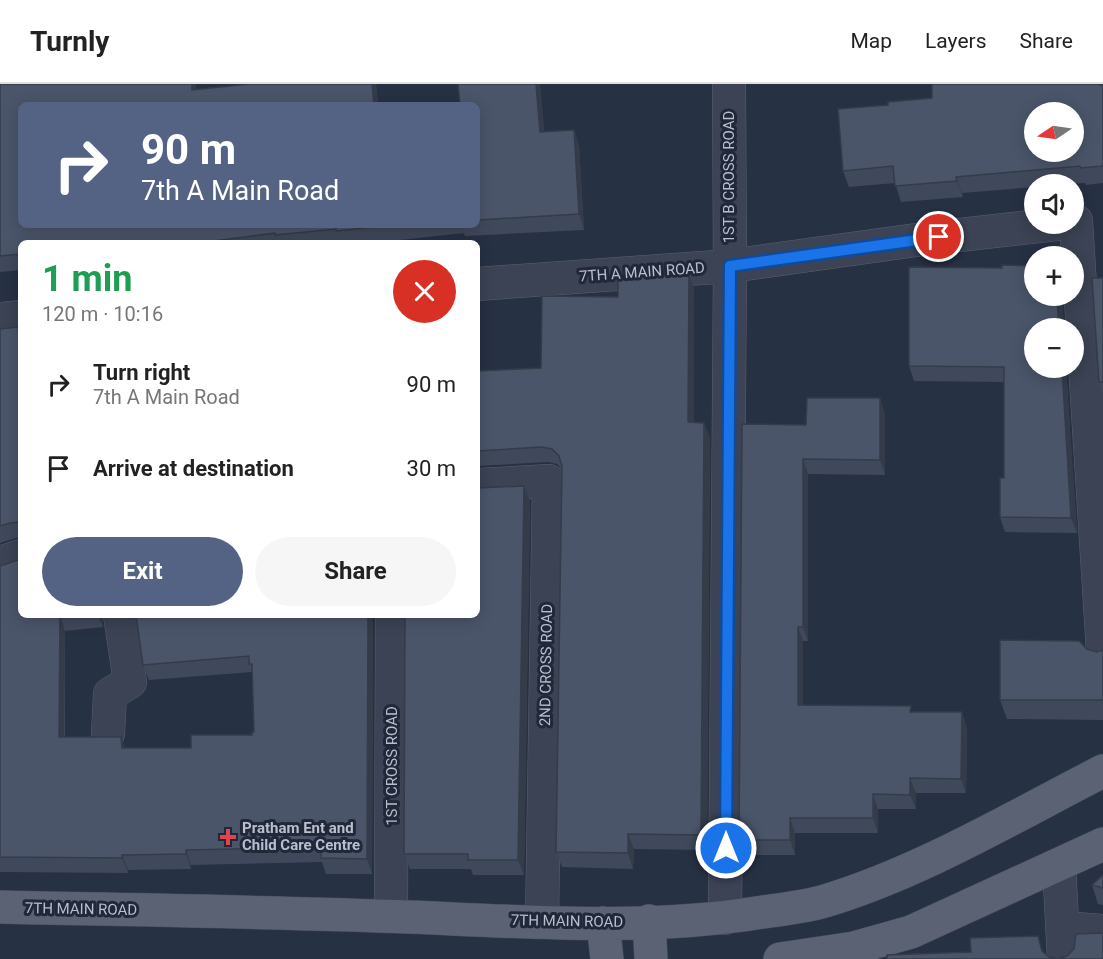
<!DOCTYPE html>
<meta charset="utf-8">
<style>
:root{--surface:#fff;--page:#f6f6f6;--text:#222;--muted:#767676;--line:#e0e0e0;--accent:#546283}
body{margin:0;font-family:Roboto,sans-serif;background:var(--page);color:var(--text);height:100vh;display:flex;flex-direction:column;font-size:22px;white-space:nowrap}
*{box-sizing:border-box;margin:0}
p{font-size:20px;color:var(--muted)}
.icon{flex:none;width:33px;height:33px;fill:none;stroke:currentColor;stroke-width:2;stroke-linecap:round;stroke-linejoin:round}
.map{position:relative;flex:1;overflow:hidden}
.sheet{position:absolute;left:18px;top:156px;width:462px;height:378px;display:flex;flex-direction:column;background:var(--surface);border-radius:9px;box-shadow:0 3px 15px #0003}
.sheet>*{flex:none}
.top-card{position:absolute;left:18px;top:18px;width:462px;height:126px;border-radius:9px;box-shadow:0 3px 15px #0003;background:#546283;color:#fff;overflow:hidden}
.needle{width:39px;rotate:257deg}
.fabs{position:absolute;left:1024px;top:18px;display:grid;gap:12px}
.fabs a{display:grid;place-items:center;width:60px;height:60px;border-radius:50%;background:var(--surface);box-shadow:0 3px 15px #0003;font-size:30px}
.pin{position:absolute;display:grid;place-items:center;width:51px;height:51px;color:#fff;margin:-26px;border:3px solid #fff;border-radius:50%;box-shadow:0 2px 6px #0007}
.me{position:absolute;width:66px;margin:-33px;rotate:0deg;stroke-linejoin:round;filter:drop-shadow(0 0 4px #0008)}
.turn{display:flex;align-items:center;gap:21px;height:126px;padding:0 24px;font-size:27px}
.turn .icon{width:78px;height:78px;stroke-width:2.5}
.turn b{display:block;font-size:42px;line-height:51px}
.round{display:grid;place-items:center;flex:none;width:63px;height:63px;border-radius:32px;background:var(--page)}
.summary{display:flex;align-items:center;justify-content:space-between;height:102px;padding:0 24px}
h1{font-size:36px;font-weight:700;line-height:45px;color:#1e9e55}
.action{display:flex;gap:12px;margin-top:auto;padding:12px 24px}
.action a{flex:1;height:69px;border-radius:36px;background:var(--accent);color:#fff;font-size:24px;font-weight:700;line-height:69px;text-align:center}
.action a+a{background:var(--page);color:var(--text)}
ul{padding:0;list-style:none}
li{display:flex;align-items:center;gap:18px;height:84px;padding:0 24px}
li div{flex:1}
li b{display:block;font-size:22px}
li em{font-style:normal}
header{display:flex;align-items:center;gap:36px;box-sizing:border-box;height:84px;padding:0 30px;background:var(--surface);border-bottom:2px solid var(--line)}
header strong{font-size:28px}
nav{display:flex;gap:33px;margin-inline-start:auto;font-size:21px}
.map>svg:first-child{display:block}
.lines{fill:none;stroke-linecap:round;stroke-linejoin:round}
.minor-casing{stroke:#5a6171;stroke-width:34}
.major-casing{stroke:#454c5d;stroke-width:34}
.minor{stroke:#3b4354;stroke-width:33}
.major{stroke:#5a6273;stroke-width:33}
.wall{fill:#40495b}
.shaded-wall{fill:#343c4a}
.building{fill:#4b556a;stroke:#343c4a;stroke-width:1.5;fill-rule:evenodd}
.route-casing{stroke:#114b97;stroke-width:15}
.route{stroke:#1a73e8;stroke-width:10}
.health-dot{fill:#e0444e;stroke:#202839;stroke-width:2}
.labels{text-anchor:middle;stroke-width:6;stroke-linejoin:round;paint-order:stroke}
.street-label{font-size:15px;fill:#b9bfcd;stroke:#202839}
.poi-label{font-size:15px;font-weight:bold;fill:#b9bfcd;stroke:#202839;text-anchor:start}
</style>
<header>
<strong>Turnly</strong>
<nav><a>Map</a><a>Layers</a><a>Share</a></nav>
</header>
<div class="map">
<svg width="1103" height="875" viewBox="0 0 1103 875">
<rect width="100%" height="100%" fill="#273144"/>
<g class="lines">
<g class="minor-casing">
<path id="minor" d="M1076,137L1103,568
M477,200L730,182L916,156L1057,140
M0,235L21,233
M477,401L549,397L542,838
M0,479L21,472
M108,650L110,610L130,598L120,531
M1059,781L1064,875
M391,832L392,531
M725,834L730,182L729,0
M1063,844L1103,847"/>
</g>
<g class="major-casing">
<path id="major" d="M0,823C137,826 274,828 410,833C527,838 647,847 763,828C783,825 805,823 825,817C921,788 1013,733 1103,687
M649,837L651,875
M603,839L607,875
M780,875L854,864L911,848L1103,760"/>
</g>
<use href="#minor" class="minor"/>
<use href="#major" class="major"/>
</g>
<path class="wall" d="M0,0L196,5L250,0H376L378,21L21,141H477V21L458,0H540L544,48L574,46L579,61L584,146L465,152L464,149L372,159H21V186L0,188Z
M1103,0V99L1086,101L1085,99L1067,100H1035V103L962,109L963,113L901,118L895,99L849,103L843,87Z
M689,190L694,205V339H704L710,354L707,766L634,765L633,785L562,783L556,768L562,385L557,380L548,378L477,382V287L541,284L618,213Z
M1103,194V310L1099,298Z
M1062,212L1064,244H1035V284H1066L1077,449L1005,448L1000,433L1004,394V298L914,297L909,282Z
M0,245L21,252V454H16L0,459Z
M885,329V391L808,390V557H803V621L913,628L967,643L966,709H916V725H878V749H795V771H744L739,756L806,341Z
M524,402L530,417L524,791H473L471,785H410L404,770Z
M0,482L21,531H103V543L65,547V653L125,664H191L252,651L254,648L252,588L149,596L143,581L136,531H373L372,790H326L322,778L191,781V785L128,786V789L0,788Z
M1087,565L1097,568L1103,566V636L1007,635L1000,616Z
M1103,791V821L1098,820L1092,801Z"/>
<path class="shaded-wall" d="M192,0H196L198,21L192,6Z
M372,0H376L378,21H374Z
M536,0H540L546,63L540,48Z
M574,46L579,61L584,146L579,130Z
M956,93L962,109L963,113L957,97Z
M689,190L694,205V354L688,338Z
M1057,212H1062L1064,244H1059Z
M18,243L21,252V263L20,259Z
M1062,284H1066L1077,449L1071,434Z
M880,314L885,329V391L880,376Z
M704,339L710,354L707,766L701,751Z
M803,375L808,390V557L803,543Z
M524,402L530,417L524,791L518,776Z
M60,531L65,547L64,668L59,653Z
M98,531H103V543Z
M368,531H373L372,790L367,775Z
M798,543L803,557V636L798,621Z
M962,628L967,643L966,709L961,695Z
M121,653L127,668L122,664Z
M910,694L916,709V725L910,711Z
M873,710L878,725V749L873,734Z
M790,734L795,749V771L790,756Z
M628,750L634,765L633,785L628,769Z
M186,766L191,781V785L186,770Z
M122,771L128,786V789L122,774Z"/>
<path class="building" d="M0,0H192V6L250,0H372L374,21H21V141H393L336,147V145L275,151V149L198,159H21V170L0,172Z
M458,0H536L540,48L574,46L579,130L477,136V21H460Z
M932,0H1100V1H1103V82L1080,84V82L956,93L957,97L895,102L893,82L843,87L838,25L888,21V18L932,14ZM1035,28H1074V68H1035Z
M1002,181L1035,182V212H1057L1059,244H1035V284H1062L1071,434L1000,433V394H1004V283L909,282V183L1002,184Z
M689,190L688,338L704,339L701,751L628,750V769L556,768L562,382L559,372L552,365L542,363L477,367V287L541,284L542,212L618,213V193Z
M1092,194H1103V298H1099Z
M18,243L20,259H21V440L19,438L10,439L0,442V245Z
M807,314H880V376L803,375V543H798V621L911,622L910,628H962L961,695L910,694V711L873,710V734H790V756H739L742,340L806,341Z
M524,402L518,776H468V770H404L405,531H477V404Z
M21,475V531H65H60L59,653H121L122,664H191V651H252V648H254L252,580H249V572L143,581L136,531H368L367,775L321,774V763L186,766V770L122,771V774L0,773V482Z
M1000,556L1079,557L1087,565L1097,568L1103,566V616H1000Z
M1103,791V804L1092,801Z
M1103,849V875H1058L1067,872L1074,865L1076,850Z
M1038,852L1042,867L1049,873L1058,875H887V871L971,868L970,854Z"/>
<g class="lines">
<g class="route-casing">
<path id="route" d="M726,764L730,182L939,153"/>
</g>
<use href="#route" class="route"/>
</g>
<path class="health-dot" d="M225 744h6v6h6v6h-6v6h-6v-6h-6v-6h6z"/>
<g class="labels">
<g class="street-label">
<text transform="translate(729 93) rotate(-90)" y="5">1ST B CROSS ROAD</text>
<text transform="translate(642 188) rotate(-4)" y="5">7TH A MAIN ROAD</text>
<text transform="translate(546 581) rotate(-89)" y="5">2ND CROSS ROAD</text>
<text transform="translate(392 682) rotate(-90)" y="5">1ST CROSS ROAD</text>
<text transform="translate(81 825) rotate(1)" y="5">7TH MAIN ROAD</text>
<text transform="translate(567 837) rotate(1)" y="5">7TH MAIN ROAD</text>
</g>
<g class="poi-label">
<text x="242" y="749">Pratham Ent and<tspan x="242" dy="17">Child Care Centre</tspan></text>
</g>
</g>
</svg>
<div class="fabs">
<a><svg class="needle" viewBox="-14 -14 28 28"><path d="M0-13l5 13h-10z" fill="#e53935"/><path d="M0 13l5-13h-10z" fill="#767676"/></svg></a>
<a><svg class="icon" aria-label="sound" viewBox="0 0 24 24"><path d="M4 9h4l5-4v14l-5-4H4zM17 9q2 3 0 6"/></svg></a>
<a>+</a>
<a>−</a>
</div>
<div class="pin" style="left:939px;top:153px;background:#d93025"><svg class="icon" aria-label="arrive" viewBox="0 0 24 24"><path d="M6 21V4h12l-3 4 3 4H6"/></svg></div>
<svg class="me" style="left:726px;top:764px" viewBox="-20 -20 40 40"><circle r="17" fill="#1a73e8" stroke="#fff" stroke-width="3"/><path d="M0-11L8 9 0 5-8 9z" fill="#fff"/></svg>
<div class="top-card">
<div class="turn"><svg class="icon" aria-label="right" viewBox="0 0 24 24"><path d="M7 20v-9h11M14 6l5 5-5 5"/></svg><div><b>90 m</b>7th A Main Road</div></div>
</div>
<section class="sheet">
<div class="summary"><div><h1>1 min</h1><p>120 m · 10:16</p></div><a class="round" style="background:#d93025;color:#fff"><svg class="icon" aria-label="close" viewBox="0 0 24 24"><path d="M6 6l12 12M18 6L6 18"/></svg></a></div>
<ul>
<li><svg class="icon" aria-label="right" viewBox="0 0 24 24"><path d="M7 20v-9h11M14 6l5 5-5 5"/></svg><div><b>Turn right</b><p>7th A Main Road</p></div><em>90 m</em></li>
<li><svg class="icon" aria-label="arrive" viewBox="0 0 24 24"><path d="M6 21V4h12l-3 4 3 4H6"/></svg><div><b>Arrive at destination</b></div><em>30 m</em></li>
</ul>
<div class="action"><a>Exit</a><a>Share</a></div>
</section>
</div>
